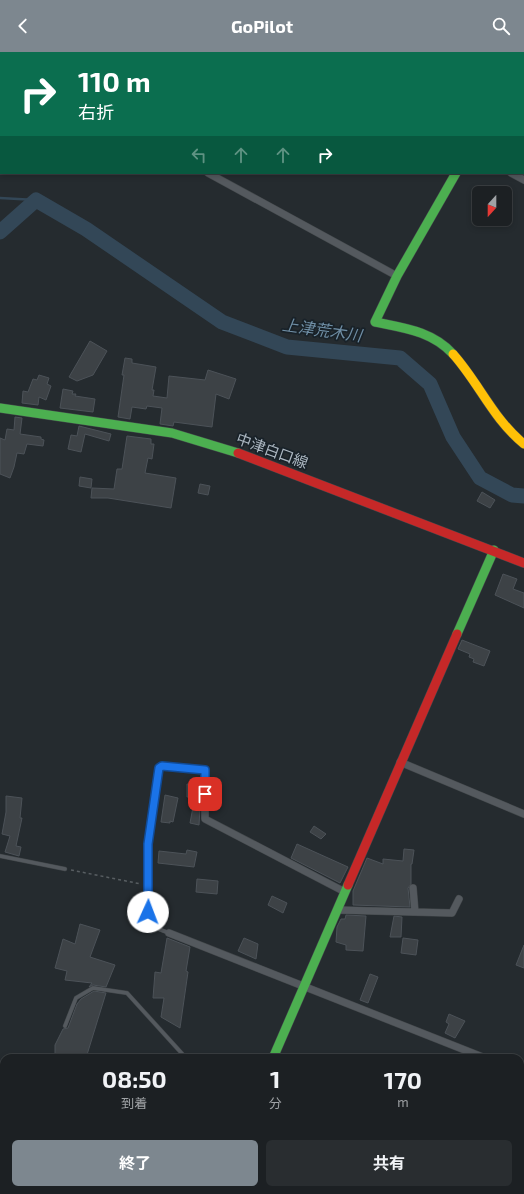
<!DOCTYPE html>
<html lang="ja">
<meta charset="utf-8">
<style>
:root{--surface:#1c2023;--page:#292d30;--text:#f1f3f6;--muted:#a0a3a6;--line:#3a3e41;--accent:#7d878f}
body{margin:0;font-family:"Exo 2","Noto Sans JP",sans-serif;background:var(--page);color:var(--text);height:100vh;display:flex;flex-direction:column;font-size:15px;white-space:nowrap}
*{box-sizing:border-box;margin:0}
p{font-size:13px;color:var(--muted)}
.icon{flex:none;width:22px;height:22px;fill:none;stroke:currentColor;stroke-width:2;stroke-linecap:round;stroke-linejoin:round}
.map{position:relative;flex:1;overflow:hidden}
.panel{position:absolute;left:0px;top:1002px;width:524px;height:140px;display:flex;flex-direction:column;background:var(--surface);border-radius:12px 12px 0 0;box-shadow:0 2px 6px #0003,0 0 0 1px var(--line)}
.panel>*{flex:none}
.top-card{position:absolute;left:0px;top:0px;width:524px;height:122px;box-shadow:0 2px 6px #0003,0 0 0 1px var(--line);background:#0b6e4f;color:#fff;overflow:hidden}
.needle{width:26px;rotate:201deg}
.buttons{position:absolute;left:472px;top:134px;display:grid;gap:8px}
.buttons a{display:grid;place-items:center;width:40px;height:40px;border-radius:6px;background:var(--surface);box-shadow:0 2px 6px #0003,0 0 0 1px var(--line);font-size:20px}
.pin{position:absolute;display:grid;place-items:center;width:34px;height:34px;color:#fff;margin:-17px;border-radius:8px;box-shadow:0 2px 6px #0006}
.me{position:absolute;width:44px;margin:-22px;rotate:2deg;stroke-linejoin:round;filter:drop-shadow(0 0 3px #0008)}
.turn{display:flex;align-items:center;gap:14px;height:84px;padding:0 12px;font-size:18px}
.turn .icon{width:52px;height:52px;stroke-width:2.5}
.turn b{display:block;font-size:28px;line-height:34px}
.lanes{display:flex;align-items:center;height:38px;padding:0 12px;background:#0003;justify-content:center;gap:20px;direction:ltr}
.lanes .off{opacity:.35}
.eta{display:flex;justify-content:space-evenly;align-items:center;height:68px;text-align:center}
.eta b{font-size:24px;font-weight:700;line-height:28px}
.button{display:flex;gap:8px;margin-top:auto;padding:8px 12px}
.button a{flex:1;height:46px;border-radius:6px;background:var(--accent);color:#fff;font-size:16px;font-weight:700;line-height:46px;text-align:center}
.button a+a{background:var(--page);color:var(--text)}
header{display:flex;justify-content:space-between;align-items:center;height:52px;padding:0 12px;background:var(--accent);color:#fff;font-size:18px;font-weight:700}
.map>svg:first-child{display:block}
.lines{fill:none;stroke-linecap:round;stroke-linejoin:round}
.stream{stroke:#334757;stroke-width:2.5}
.river{stroke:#334757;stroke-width:15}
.building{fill:#3d4246;stroke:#4c5258}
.lane-casing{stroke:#42474a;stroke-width:4.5}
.street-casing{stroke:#42474a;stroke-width:8}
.fast-casing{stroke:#42474a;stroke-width:10}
.slow-casing{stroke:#42474a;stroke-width:10}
.jam-casing{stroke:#42474a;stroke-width:10}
.path{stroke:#585e62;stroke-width:1.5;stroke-dasharray:3 3;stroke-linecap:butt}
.lane{stroke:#54595e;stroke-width:3.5}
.street{stroke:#54595e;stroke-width:7}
.fast{stroke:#4caf50;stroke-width:9}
.slow{stroke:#ffc107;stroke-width:9}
.jam{stroke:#c62828;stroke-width:9}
.route-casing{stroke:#114b97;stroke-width:10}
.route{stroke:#1a73e8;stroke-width:7}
.labels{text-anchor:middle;stroke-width:3.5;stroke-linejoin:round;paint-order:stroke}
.street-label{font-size:15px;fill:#adb8c2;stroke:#192229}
.water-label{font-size:16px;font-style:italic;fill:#6f8ea5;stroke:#192229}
</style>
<header><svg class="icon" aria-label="back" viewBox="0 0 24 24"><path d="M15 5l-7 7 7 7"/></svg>GoPilot<svg class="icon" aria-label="search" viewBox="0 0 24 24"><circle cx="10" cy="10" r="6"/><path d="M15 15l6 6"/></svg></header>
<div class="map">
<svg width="524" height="1142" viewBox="0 0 524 1142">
<rect width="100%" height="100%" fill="#252b2f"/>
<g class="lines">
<path class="stream" d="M0,146L36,148"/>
<path class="river" d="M0,180L36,148L86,177L222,270L287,295L400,306L430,332L453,385L480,426L512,443L524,444"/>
</g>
<path class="building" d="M90,289L107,299L93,323L77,329L69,325Z
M125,306L132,307V311L156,315L152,338H154L153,344L167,346L169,324L205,328L208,318L236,327L229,347L216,342L212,375L174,370L173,374L160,372L162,356L147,354L146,357L132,355L130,367L118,365L124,323H122Z
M39,323L49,326L47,332L51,334L46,348L39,345L38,353L22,351L23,339L28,340L33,327L37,328Z
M63,337L73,339L72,342H76L75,344L95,347L93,360L60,356Z
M15,365L22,366L20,382L41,385V387L44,388L43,394L27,392L24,402L17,401L14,415L10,426L0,422V386L5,388L7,377L14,378Z
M79,374L111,382L109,389L85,382L81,400L68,397L71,383L77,384Z
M127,384L151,387V392H154L152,407L148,406L145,421L176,426L171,456L108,446H91L92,436L114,437L117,417H122Z
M80,425L92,427L91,436L79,434Z
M200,432L210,434L208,443L198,441Z
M482,440L495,448L490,456L477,449Z
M503,522L517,527L513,537L524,541V556L495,543Z
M462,588L490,599L484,614L473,610L474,607L469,605L470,602L458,597Z
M187,732H194V745H187Z
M165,743L178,746L173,770L170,769V771L161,770Z
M6,744L22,746L20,766H22L16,794L21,795L19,804L5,800L10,784L2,782L6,760Z
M193,755L200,756L199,773L190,771Z
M314,774L326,782L321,787L310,780Z
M297,792L348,815L340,831L291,806Z
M404,797L414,798L412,812H411V832L408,836L410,855L353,853V839L367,806L383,812V807L403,809Z
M187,798L197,800L194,815L158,811L159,799L186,802Z
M197,827L218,829L217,842L196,840Z
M272,844L287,851L283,861L268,853Z
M346,863L366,864L363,899L346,898V893L336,890L337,875L341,867H345Z
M394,864L402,865L401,885H390Z
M80,872L100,878L90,905L115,913L106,935L93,933L89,935L92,931L65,928L67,919L55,916L63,887L75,892Z
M167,886L190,895L186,919L188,920L180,976L161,965L164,946H153L155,920L161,921Z
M244,886L258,892L256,907L238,899Z
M403,886L418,888L416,903L401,901Z
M524,893V916L516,913Z
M370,922L378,925L368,951L360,948Z
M94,939L106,941L86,1006H55V993L63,977L68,976L77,952L81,947Z
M449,962L465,969L455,986L445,981L449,972L446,970Z"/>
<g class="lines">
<g class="lane-casing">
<path id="lane" d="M0,804L65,817
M169,881L148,873V792L159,716L163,714L205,718
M65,974L76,946L93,936L127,941L186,1006"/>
</g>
<g class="street-casing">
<path id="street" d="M287,0L289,1
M118,1L119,0
M522,1L523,0
M0,8H1
M208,121L397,224
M511,121L524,128
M400,710L524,762
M205,718V767L345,840
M413,836L415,860
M337,858L452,861L459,847
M169,881L485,1006
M520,1020L524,1022
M310,1138L314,1142"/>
</g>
<g class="fast-casing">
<path id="fast" d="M453,302C432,279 404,276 375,270L397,224L456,121
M0,356L172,381L238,401
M457,582L494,498
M273,1006L348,833"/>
</g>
<g class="slow-casing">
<path id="slow" d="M453,302C479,331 493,367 524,392"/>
</g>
<g class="jam-casing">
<path id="jam" d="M238,401L524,511
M348,833L457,582"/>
</g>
<path class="path" d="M71,818L141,832
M0,1113L4,1110"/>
<use href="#lane" class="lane"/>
<use href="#street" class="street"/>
<use href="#fast" class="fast"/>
<use href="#slow" class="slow"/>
<use href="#jam" class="jam"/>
</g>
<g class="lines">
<g class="route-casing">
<path id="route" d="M148,860V792L159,716L162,714L205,718V742"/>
</g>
<use href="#route" class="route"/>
</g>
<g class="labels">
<g class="street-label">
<text transform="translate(272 399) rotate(20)" y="5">中津白口線</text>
</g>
<g class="water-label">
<text transform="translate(322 278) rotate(8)" y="6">上津荒木川</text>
</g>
</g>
</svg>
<div class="buttons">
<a><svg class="needle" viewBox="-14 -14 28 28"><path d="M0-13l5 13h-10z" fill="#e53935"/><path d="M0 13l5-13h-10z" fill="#a0a3a6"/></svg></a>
</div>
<div class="pin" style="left:205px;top:742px;background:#d93025"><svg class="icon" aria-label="arrive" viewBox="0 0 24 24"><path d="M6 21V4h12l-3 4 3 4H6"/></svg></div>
<svg class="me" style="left:148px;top:860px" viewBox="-20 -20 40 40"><circle r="19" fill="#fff"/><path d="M0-13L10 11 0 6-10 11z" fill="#1a73e8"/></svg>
<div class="top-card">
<div class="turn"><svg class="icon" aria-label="right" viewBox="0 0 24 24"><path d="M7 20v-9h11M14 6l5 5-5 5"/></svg><div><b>110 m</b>右折</div></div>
<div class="lanes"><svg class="icon off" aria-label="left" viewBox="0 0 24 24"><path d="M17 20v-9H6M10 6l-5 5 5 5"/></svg><svg class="icon off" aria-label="ahead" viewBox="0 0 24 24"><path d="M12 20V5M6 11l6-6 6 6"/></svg><svg class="icon off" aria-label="ahead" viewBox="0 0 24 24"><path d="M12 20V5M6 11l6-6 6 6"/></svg><svg class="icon" aria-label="right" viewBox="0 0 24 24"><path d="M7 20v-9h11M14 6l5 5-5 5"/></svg></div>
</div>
<section class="panel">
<div class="eta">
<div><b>08:50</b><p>到着</p></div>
<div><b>1</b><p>分</p></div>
<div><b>170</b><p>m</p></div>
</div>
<div class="button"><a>終了</a><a>共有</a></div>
</section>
</div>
